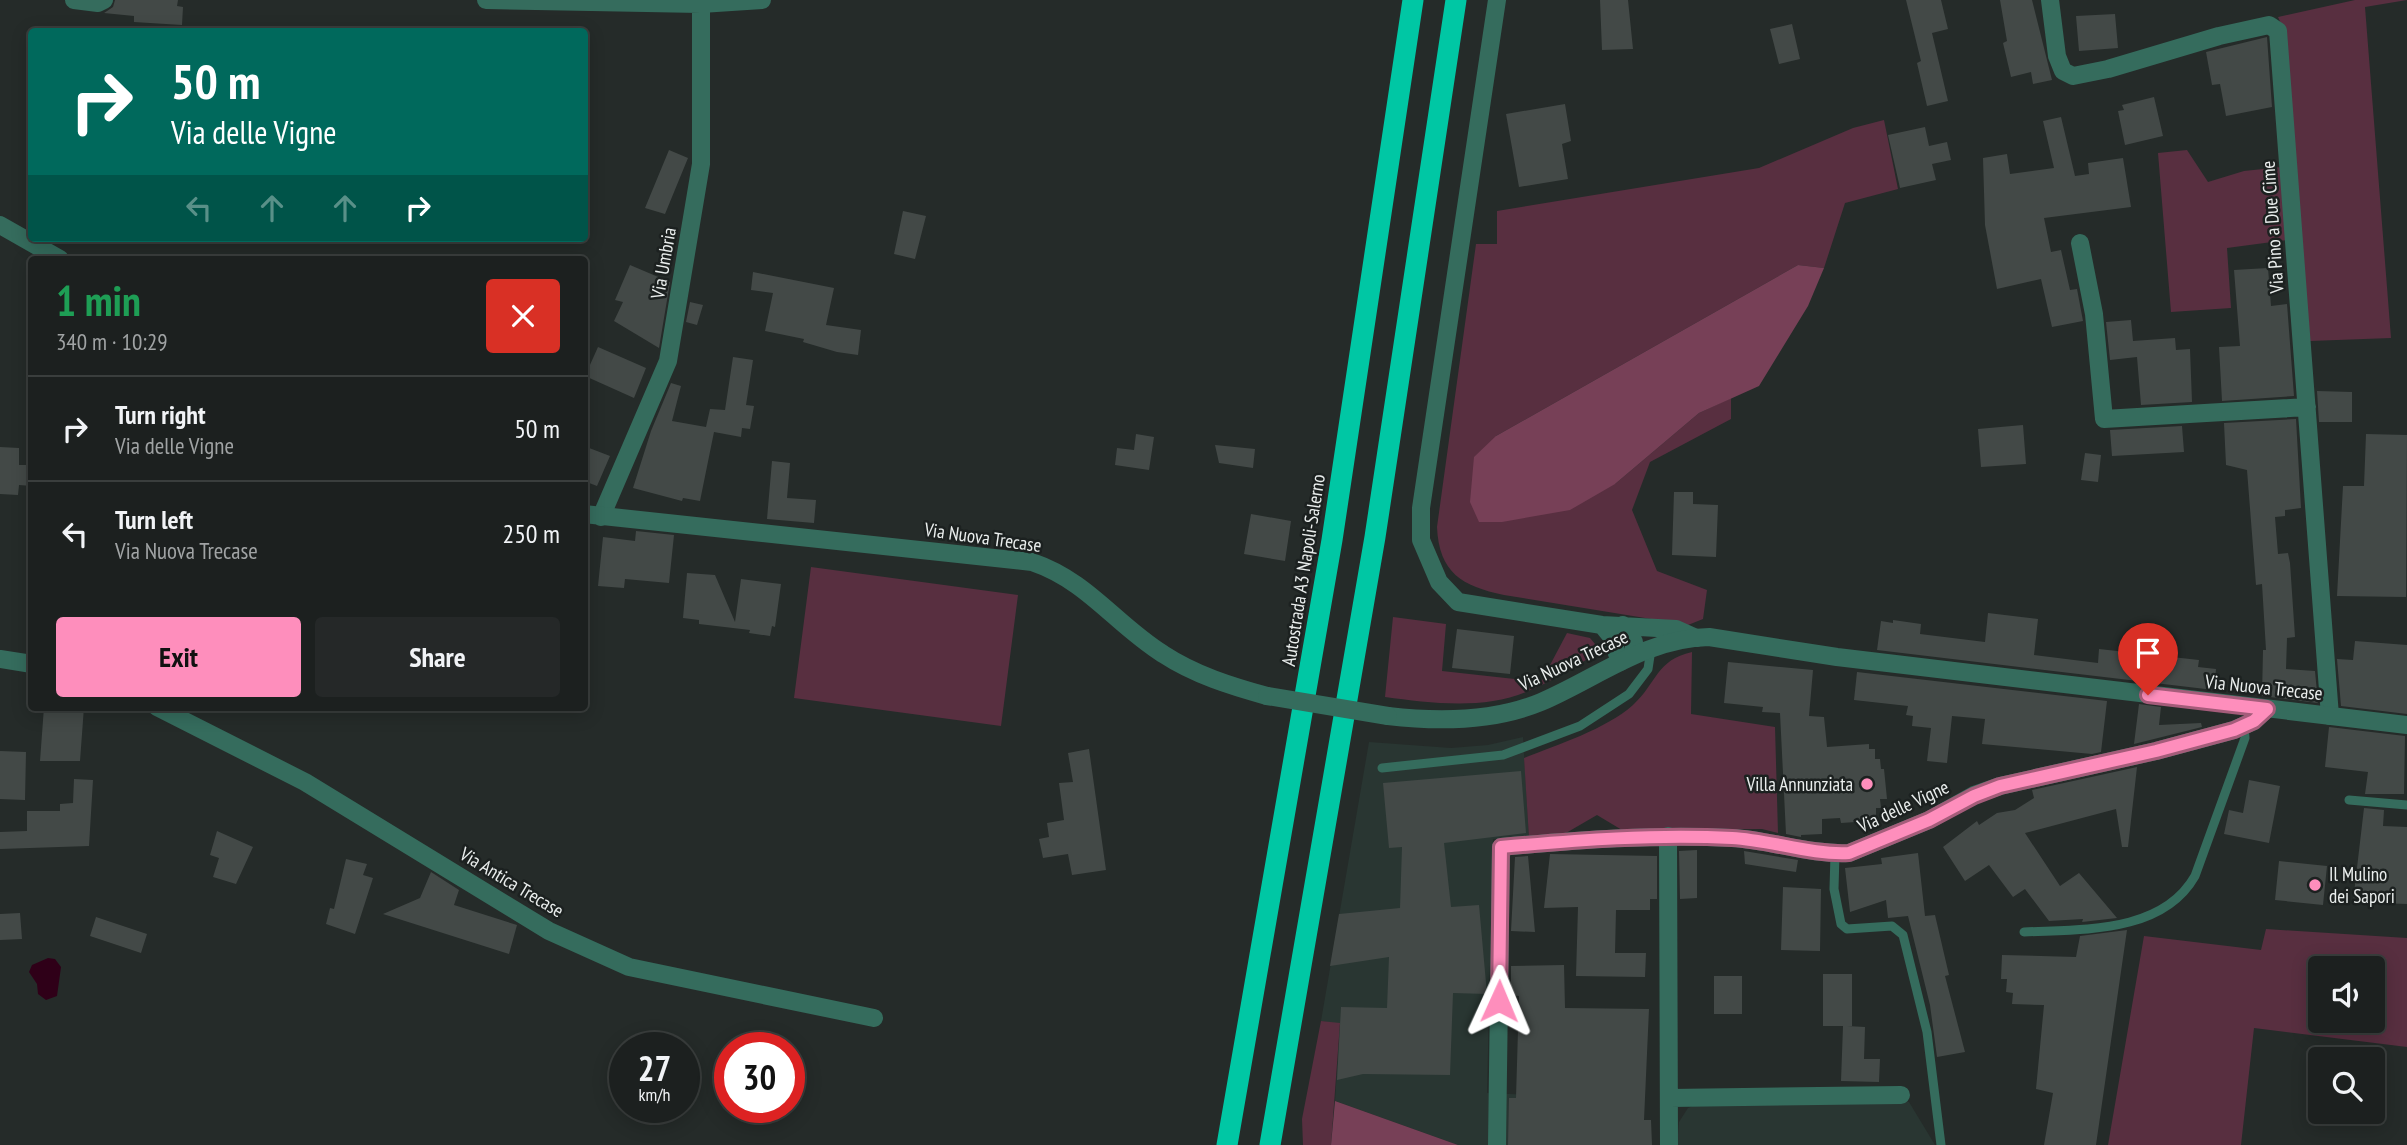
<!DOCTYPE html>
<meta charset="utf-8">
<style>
:root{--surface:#1c201f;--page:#252828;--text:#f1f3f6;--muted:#a0a3a4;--line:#3a3e3d;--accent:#fe8ebc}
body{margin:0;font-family:"PT Sans Narrow",sans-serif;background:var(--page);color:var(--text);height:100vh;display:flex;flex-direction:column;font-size:26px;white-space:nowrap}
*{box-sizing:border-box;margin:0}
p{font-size:23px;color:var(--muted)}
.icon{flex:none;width:38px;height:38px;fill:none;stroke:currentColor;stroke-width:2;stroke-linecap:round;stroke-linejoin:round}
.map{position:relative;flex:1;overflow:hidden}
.details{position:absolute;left:28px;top:256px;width:560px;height:455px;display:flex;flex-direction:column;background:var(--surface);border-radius:7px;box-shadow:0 4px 18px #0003,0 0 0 2px var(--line)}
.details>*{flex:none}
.guide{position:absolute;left:28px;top:28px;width:560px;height:214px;border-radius:7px;box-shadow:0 4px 18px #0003,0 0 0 2px var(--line);background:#00695c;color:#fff;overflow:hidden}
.fabs{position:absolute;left:2308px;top:956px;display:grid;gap:14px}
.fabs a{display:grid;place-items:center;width:77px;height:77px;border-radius:7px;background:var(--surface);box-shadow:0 4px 18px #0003,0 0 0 2px var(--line);font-size:35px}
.speed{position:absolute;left:609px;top:1032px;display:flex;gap:14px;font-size:35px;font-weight:700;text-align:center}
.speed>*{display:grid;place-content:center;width:91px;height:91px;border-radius:50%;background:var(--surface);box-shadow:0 4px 18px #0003,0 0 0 2px var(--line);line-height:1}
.speed small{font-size:18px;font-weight:400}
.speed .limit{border:10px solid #d22;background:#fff;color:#111}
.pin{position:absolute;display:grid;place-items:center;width:60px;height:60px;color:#fff;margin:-72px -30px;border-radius:50% 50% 50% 0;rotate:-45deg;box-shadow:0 0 7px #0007}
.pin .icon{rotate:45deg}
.me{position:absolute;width:77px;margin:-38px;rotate:1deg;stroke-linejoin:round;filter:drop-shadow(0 0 5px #0008)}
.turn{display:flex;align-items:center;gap:24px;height:147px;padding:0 28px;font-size:32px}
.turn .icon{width:91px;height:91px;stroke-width:2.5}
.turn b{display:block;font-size:49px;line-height:60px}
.lanes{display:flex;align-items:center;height:66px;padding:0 28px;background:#0003;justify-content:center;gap:35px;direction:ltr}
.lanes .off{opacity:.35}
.round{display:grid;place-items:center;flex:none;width:74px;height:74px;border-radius:7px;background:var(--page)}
.head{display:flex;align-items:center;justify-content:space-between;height:119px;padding:0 28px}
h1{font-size:42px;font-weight:600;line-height:52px;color:#1e9e55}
.action{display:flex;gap:14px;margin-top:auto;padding:14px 28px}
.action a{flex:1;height:80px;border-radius:7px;background:var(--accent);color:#111;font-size:28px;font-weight:600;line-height:80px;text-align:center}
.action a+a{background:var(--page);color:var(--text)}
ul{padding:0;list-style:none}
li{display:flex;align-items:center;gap:21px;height:105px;padding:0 28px;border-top:2px solid var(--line)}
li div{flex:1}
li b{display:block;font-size:26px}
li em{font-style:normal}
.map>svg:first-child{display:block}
.built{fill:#293632}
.green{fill:#582f40;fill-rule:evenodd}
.forest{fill:#774057}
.water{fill:#2f0018}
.building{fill:#434947}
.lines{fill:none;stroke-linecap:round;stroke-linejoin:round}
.service{stroke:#356c5d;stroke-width:9}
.minor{stroke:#356c5d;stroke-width:18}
.tertiary{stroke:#356c5d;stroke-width:18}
.motorway{stroke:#00c7a4;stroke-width:21}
.tertiary-bridge{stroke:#356c5d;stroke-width:18}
.route-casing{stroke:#a55c7a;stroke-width:18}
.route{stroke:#fe8ebc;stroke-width:12}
.poi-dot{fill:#fe8ebc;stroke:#1c2120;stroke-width:2.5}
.labels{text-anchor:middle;stroke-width:5;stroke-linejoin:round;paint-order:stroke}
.street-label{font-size:19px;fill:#eaeeed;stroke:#1c2120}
.poi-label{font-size:19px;fill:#eaeeed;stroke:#1c2120;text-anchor:end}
</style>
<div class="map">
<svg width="2407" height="1145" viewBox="0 0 2407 1145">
<rect width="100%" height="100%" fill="#252b29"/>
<path class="built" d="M1523,737L1529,838L1493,839L1487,1093L1576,1097L1575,1145H1458L1335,1101L1340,1024L1321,1021L1369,742L1451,748L1488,745Z
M1909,1102L1935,1145H1677L1679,1122L1688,1108L1701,1103Z"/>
<path class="green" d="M2355,0H2407L2365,7L2391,338L2310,341L2282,26L2278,17Z
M1884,120L1898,189L1845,203L1824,268L1798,265L1496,436L1615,484L1699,413L1731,398V419L1650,462L1632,510L1657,571L1707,590L1703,619L1688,625L1504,595C1462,586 1439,573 1437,527L1476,244H1497V211L1759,168L1853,128Z
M2187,150L2208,182L2244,171L2282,167L2287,240L2227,248L2231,308L2171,312L2158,153Z
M811,567L1018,595L1001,726L794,698Z
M1393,617L1446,624L1442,671L1541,682L1567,633L1590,638L1595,644L1593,656C1572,668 1549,683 1526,692C1482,710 1430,703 1385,697Z
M1692,652L1691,714L1775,727L1778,833L1762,829L1622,830L1597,815L1566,833L1529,838L1524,758C1557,745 1606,729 1633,705C1657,683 1656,660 1692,652Z
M2266,929L2407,938V1047L2254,1028L2241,1145H2108L2144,936L2261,950ZM2320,968H2373V1020H2320Z
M1321,1021L1340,1023L1331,1145H1303L1302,1119Z"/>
<path class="forest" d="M1798,265L1824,268L1808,306L1759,386L1699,413L1615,484L1570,510L1502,522H1479L1470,502L1474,457L1496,436Z
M1335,1101L1458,1145H1331Z"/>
<path class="water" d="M48,958L55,959L61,967L57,996L46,1000L38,994L37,984L29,972L32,965Z"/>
<path class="building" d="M115,0H178L177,6L183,7L182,25L134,22V16L104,13L113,7Z
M1600,0H1628L1633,49L1602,50Z
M1906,0H1941L1948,29L1932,33L1948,101L1927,106L1917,63L1921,61Z
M2000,0H2032L2052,80L2033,84L2031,72L2011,77L2003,43L2007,41Z
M2115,14L2118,48L2079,51L2076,16Z
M1792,24L1800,59L1779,64L1770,29Z
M2267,37L2272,107L2226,116L2220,84L2212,85L2206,52Z
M2154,97L2163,136L2125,145L2118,111L2124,110L2122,105Z
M1565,104L1571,141L1562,144L1568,179L1519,187L1506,114Z
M2061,117L2075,176L2089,174L2088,163L2123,158L2131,207L2044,218L2051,252L2061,250L2070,290L2077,289L2083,321L2052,327L2041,279L1997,289L1985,225L1983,158L2007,154L2010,174L2054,168L2043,121Z
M1925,127L1929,146L1947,142L1951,160L1932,164L1936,180L1900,188L1888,135Z
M669,150L688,158L665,214L645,208Z
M903,211L926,216L915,259L894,254Z
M630,265L670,282L659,348L614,321L623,302L615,300Z
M2268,268L2271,306L2287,304L2294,396L2222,401L2219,347L2240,346L2234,270Z
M753,272L834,288L826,325L861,330L858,355L837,352L803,342L804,339L765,331L773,293L751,290Z
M690,302L703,305L697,325L686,322Z
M2131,320L2133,341L2175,338L2176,350L2190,349L2192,402L2141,405L2137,357L2110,360L2106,322Z
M598,347L646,368L634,398L585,376Z
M733,357L753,360L746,405L754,406L750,429L742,428L741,437L714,432L700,501L683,498L682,501L633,488L651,431L671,383L681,386L672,421L706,427L710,409L725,410Z
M2317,391L2352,392V422H2319Z
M2296,419L2301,508L2285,510V516L2275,517L2278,554L2288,553L2290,563L2295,637L2287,638L2286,669L2315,671L2318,703L2262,696L2263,650H2266L2262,584L2256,585L2247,470L2226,465L2224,423Z
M2023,425L2026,464L1981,467L1978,429Z
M2182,426L2184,452L2112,456L2110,430Z
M1136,434L1154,437L1149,470L1115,465L1117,448L1134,450Z
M2366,434L2407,435L2406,597L2337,596L2343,486H2364Z
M1215,445L1255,449L1253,468L1219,463Z
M584,446L610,456L597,486L584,481Z
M0,447L19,448V465H32V486L19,485L18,495L0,494Z
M2085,453L2101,455L2098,482L2081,480Z
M772,461L790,463L787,498L816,500L814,523L767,519Z
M1674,492H1693V504L1718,505L1716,557L1672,555Z
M1251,514L1291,521L1285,561L1244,554Z
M636,531L674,535L669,583L625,579L624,588L598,586L603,537L635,541Z
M687,573L715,575L735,622L741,579L781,584L775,627L772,626L770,636L749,633L750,630L699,624V620L683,618Z
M1988,613L2038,619L2034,655L2098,663L2099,649L2199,660L2198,667L2216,669L2214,690L1877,650L1881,621L1893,623V620L1921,624L1920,634L1985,642Z
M1457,629L1514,636L1510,674L1452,668Z
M2355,641L2407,645V714L2341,706L2337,659L2353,660Z
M1728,662L1813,670L1809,716L1824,717L1827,747L1869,744V749H1875V759H1880L1881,769H1884L1887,799H1880L1881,808H1876V818H1871V821L1841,823L1840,818L1822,819V834L1801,835V837L1786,834L1780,713L1762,712L1763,707L1724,703Z
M1857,672L2107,701L2101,752L2092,754L1982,744L1985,719L1952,716L1947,763L1927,761L1931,728L1912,726L1913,716L1906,715L1908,706L1854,700Z
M2139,704L2161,707L2159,725L2201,723L2202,727L2134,744Z
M44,707H84L80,761H40Z
M2329,727L2405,736L2404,794H2365L2368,772L2325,767Z
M1089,749L1106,870L1072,875L1068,854L1043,858L1039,839L1049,837L1047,823L1064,820L1059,783L1073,782L1068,753Z
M0,751L26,752L25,800L0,799Z
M2137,767L2128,847H2122L2116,809L2025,833L2060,886L2079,873L2117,918L2082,922L2083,919L2049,921L2025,889L2013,897L1989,865L1965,881L1943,847L1977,821L1979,825L1997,813L2015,810L2034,798L2032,790Z
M1521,771L1526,833L1444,843L1451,907L1479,905L1487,994L1453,993L1450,1075L1363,1074L1337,1080L1341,1007L1387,1008L1389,957L1330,966L1339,914L1400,908L1402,847L1389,848L1383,783Z
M74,779L93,780L89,846L0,849V832L27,831V811H60V804L73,803Z
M2249,780L2280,786L2269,843L2224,834L2229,810L2243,813Z
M2364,808L2384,810L2383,826L2407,827V904L2353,902Z
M217,831L253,847L236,884L213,877L219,858L210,855Z
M1697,850V898L1680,899L1679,851Z
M1744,851L1798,860L1796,872L1745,864Z
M1918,853L1925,916L1935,915L1949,975L1945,976L1965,1052L1937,1057L1930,1005L1908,916L1888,918L1886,900L1850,912L1845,868L1882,864L1881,858Z
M1550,854L1657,856V899H1650V910H1616L1615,953H1646L1645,977L1576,976L1578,907L1544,908Z
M1528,856L1535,932L1511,931L1515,857Z
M346,859L367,864L363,875L373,878L355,934L326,924L330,908L334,909Z
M2279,861L2327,866L2323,905L2275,900Z
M431,872L459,890L454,905L517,925L509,954L383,914L420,898Z
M1783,887L1821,889L1820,951L1781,950Z
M20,913L22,939L0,940V914Z
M96,917L147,934L141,953L90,936Z
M2127,930L2096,1145H2044L2053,1093L2036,1089L2044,1005L2012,1004L2013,993L2006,992L2007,979H2001L2002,955L2076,957L2080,936Z
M1564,965L1565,1008L1649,1009L1644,1120H1651L1652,1145H1508L1509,1098H1516L1519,996L1511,995V966Z
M1823,974H1852V1026H1847L1865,1027L1864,1059H1880L1879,1082L1841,1081L1843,1026H1823Z
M1714,976H1742V1014H1714Z"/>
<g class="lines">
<path class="service" d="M1382,768L1503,755L1580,726L1629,694L1648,669L1651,649
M2349,800L2407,805
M1835,854L1834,889L1841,924L1847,929L1892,926L1903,935L1927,1032L1941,1145
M2024,932C2081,929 2162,934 2195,876L2245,738L2244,725"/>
<path class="minor" d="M74,0L98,3L104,0
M486,0L701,4L762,0
M1497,0L1421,508V540L1439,582L1458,602L1602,625L1676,629L1696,638
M2050,0L2057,56L2063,71L2073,76L2108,69L2219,36L2269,25L2278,31L2330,716
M2080,243L2094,314L2104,419L2307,407
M601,517L668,361L701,164V4
M1602,625L1611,636L1620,662
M1623,625L1634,642V653
M0,659L32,664
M157,707L305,782L549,931L629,967L874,1018
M1668,836L1669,1145
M1670,1098L1901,1095
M1497,1145L1501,847C1578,840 1655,834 1732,838C1771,840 1810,855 1849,853L1929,820L1974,795L2000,786L2156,751L2234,730L2254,721L2267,709"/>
<path class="tertiary" d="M0,225L60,259
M584,514L1032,562C1088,581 1115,624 1163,654C1195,675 1231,686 1267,696
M1388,716C1439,722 1493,722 1541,702C1597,678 1646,638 1709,637L1837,657L2407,725"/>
<path class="motorway" d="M1227,1145L1332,540L1413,0
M1270,1145L1375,537L1456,0"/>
<path class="tertiary-bridge" d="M1267,696L1388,716"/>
</g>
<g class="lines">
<g class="route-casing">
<path id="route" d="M1499,1001L1501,847C1578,840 1655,834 1732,838C1771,840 1810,855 1849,853L1929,820L1974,796L2000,786L2156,751L2234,730L2254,721L2267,709L2148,695"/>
</g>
<use href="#route" class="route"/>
</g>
<g class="poi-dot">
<circle cx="1867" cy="784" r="7"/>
<circle cx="2315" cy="885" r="7"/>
</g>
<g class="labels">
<g class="street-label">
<text transform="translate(2272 227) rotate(-94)" y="7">Via Pino a Due Cime</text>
<text transform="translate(663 263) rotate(-80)" y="7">Via Umbria</text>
<text transform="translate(983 537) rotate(8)" y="7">Via Nuova Trecase</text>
<text transform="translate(1303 570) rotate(-81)" y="7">Autostrada A3 Napoli-Salerno</text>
<text transform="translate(1573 660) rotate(-25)" y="7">Via Nuova Trecase</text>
<text transform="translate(2264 687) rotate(6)" y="7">Via Nuova Trecase</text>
<text transform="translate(1903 806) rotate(-25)" y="7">Via delle Vigne</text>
<text transform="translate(512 882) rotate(31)" y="7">Via Antica Trecase</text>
</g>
<g class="poi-label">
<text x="1853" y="791">Villa Annunziata</text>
<text x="2329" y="881" text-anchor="start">Il Mulino<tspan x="2329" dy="22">dei Sapori</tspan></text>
</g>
</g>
</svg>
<div class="fabs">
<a><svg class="icon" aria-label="sound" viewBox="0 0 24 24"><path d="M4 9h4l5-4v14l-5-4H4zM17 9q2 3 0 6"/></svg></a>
<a><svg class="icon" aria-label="search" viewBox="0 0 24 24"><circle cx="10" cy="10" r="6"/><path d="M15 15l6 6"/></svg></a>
</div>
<div class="speed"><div>27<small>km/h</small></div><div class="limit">30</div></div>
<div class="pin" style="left:2148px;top:695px;background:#d93025"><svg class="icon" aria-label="arrive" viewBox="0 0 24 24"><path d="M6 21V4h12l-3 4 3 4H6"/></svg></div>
<svg class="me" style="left:1499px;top:1001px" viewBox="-20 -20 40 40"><path d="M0-17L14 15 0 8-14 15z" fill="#fe8ebc" stroke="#fff" stroke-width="4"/></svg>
<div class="guide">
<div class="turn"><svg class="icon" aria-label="right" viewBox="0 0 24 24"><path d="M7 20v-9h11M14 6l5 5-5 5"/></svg><div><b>50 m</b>Via delle Vigne</div></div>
<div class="lanes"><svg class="icon off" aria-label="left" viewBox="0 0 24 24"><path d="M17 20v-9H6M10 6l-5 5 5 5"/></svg><svg class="icon off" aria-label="ahead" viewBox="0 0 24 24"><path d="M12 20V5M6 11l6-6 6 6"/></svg><svg class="icon off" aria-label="ahead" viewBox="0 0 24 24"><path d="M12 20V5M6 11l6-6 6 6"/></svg><svg class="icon" aria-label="right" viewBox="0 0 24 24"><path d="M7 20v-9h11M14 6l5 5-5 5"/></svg></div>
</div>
<section class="details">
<div class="head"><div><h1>1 min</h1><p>340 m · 10:29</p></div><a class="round" style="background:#d93025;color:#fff"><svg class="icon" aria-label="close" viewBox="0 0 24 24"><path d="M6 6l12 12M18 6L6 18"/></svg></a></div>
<ul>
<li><svg class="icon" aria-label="right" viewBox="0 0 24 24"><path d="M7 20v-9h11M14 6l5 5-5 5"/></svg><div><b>Turn right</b><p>Via delle Vigne</p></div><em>50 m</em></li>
<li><svg class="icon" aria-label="left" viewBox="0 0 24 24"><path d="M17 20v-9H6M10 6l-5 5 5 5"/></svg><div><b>Turn left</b><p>Via Nuova Trecase</p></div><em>250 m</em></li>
</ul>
<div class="action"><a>Exit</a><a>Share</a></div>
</section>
</div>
